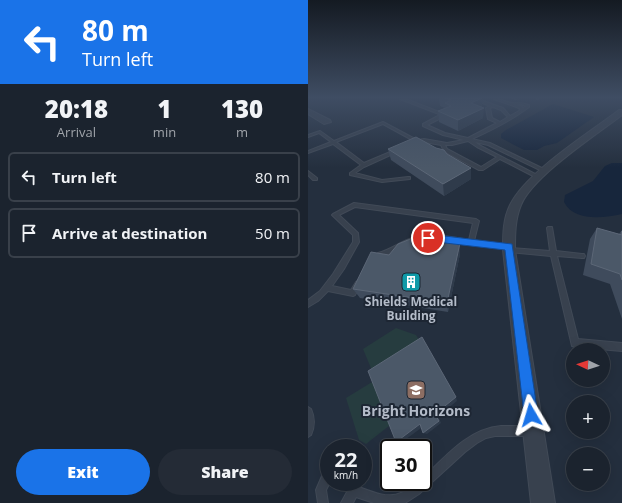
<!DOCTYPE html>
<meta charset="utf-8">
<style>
:root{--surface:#1b232e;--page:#242b36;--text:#f1f3f6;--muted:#a0a4aa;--line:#39404a;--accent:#1a73e8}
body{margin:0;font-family:"Open Sans",sans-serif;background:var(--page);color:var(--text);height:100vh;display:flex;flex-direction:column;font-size:15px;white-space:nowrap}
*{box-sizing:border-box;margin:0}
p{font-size:13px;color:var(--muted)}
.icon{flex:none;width:22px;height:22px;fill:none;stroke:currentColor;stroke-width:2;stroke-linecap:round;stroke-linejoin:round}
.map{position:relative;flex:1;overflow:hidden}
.details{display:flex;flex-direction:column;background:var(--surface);width:308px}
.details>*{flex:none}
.guide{background:#1a73e8;color:#fff;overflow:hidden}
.needle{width:26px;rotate:274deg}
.buttons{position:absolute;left:258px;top:343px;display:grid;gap:8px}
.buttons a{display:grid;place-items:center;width:44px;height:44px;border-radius:50%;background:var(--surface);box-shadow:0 4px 16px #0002,0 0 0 1px var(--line);font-size:20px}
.speed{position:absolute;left:12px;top:439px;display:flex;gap:8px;font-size:20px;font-weight:700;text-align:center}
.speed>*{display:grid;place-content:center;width:52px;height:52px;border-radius:50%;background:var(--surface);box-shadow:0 4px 16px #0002,0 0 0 1px var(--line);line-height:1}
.speed small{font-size:10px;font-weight:400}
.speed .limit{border:2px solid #111;border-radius:6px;background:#fff;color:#111}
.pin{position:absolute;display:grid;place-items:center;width:34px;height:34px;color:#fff;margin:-17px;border:2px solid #fff;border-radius:50%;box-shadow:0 1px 4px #0007}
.me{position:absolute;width:44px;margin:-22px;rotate:353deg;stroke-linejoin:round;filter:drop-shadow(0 0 3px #0008)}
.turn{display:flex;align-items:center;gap:14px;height:84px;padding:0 16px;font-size:18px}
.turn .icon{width:52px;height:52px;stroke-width:2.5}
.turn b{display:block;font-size:28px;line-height:34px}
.eta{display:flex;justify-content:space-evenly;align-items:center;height:68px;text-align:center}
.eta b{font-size:24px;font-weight:800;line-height:28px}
.primary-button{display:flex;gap:8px;margin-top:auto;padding:8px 16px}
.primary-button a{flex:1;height:46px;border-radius:24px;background:var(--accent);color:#fff;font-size:16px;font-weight:800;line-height:46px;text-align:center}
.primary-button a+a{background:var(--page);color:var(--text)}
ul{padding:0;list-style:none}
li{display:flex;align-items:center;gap:12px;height:50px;margin:0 8px 6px;padding:0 8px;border:2px solid var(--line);border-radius:6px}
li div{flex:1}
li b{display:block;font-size:15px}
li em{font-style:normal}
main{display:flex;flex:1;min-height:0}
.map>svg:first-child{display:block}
.green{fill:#263c3f}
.water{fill:#17263c}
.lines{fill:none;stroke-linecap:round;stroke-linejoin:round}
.lane-casing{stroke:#414a57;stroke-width:2}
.street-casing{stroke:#414a57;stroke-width:2}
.lane{fill:#38414e;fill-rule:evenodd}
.street{fill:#38414e;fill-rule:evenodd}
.wall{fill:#3f4b5c}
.shaded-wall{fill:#2f3b4b}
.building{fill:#4b5868;stroke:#5c6777}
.route{fill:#1a73e8;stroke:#114b97}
.labels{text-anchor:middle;stroke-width:4;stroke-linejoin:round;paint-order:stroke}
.poi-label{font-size:12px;font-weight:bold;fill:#b4bcc9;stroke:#1d2633}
.near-poi-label{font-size:14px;font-weight:bold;fill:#b4bcc9;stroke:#1d2633}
</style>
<main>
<section class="details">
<div class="guide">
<div class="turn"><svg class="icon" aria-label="left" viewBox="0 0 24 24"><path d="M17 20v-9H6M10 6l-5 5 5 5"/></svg><div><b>80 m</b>Turn left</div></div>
</div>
<div class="eta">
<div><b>20:18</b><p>Arrival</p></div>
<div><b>1</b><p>min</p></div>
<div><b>130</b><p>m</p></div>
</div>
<ul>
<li><svg class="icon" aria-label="left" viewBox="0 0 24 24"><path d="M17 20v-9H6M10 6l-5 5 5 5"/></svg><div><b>Turn left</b></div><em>80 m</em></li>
<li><svg class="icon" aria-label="arrive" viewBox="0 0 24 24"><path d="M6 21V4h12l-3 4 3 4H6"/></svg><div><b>Arrive at destination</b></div><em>50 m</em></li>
</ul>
<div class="primary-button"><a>Exit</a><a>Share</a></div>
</section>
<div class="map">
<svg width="314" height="503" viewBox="0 0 314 503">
<rect width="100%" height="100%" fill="#242f3e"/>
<path class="green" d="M88,328L108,335L113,343L65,373L55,349Z
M69,379L86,422L58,444L51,440L38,398Z"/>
<path class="water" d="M245,104L286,117L249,143L236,146L229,150H216L193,138V134L198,130Z
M304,163H314V214C296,218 266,222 256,202L257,195L285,181L297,166Z"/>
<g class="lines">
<g class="lane-casing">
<path id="lane" d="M92,98H95L134,113L133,118L119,125L137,133L160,138L189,123L180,119L178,108L182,106L164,99V98H167L195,108L202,116L211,111L212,109L211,108L186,99V98C193,98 198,103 205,103C213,104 212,102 221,105V107C204,120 184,130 164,139L182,143L238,170L236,171H234L180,145L167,142L171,145L231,176V177H227L192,159L175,170H171L136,151L133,145L116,142L106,143V141L75,124L28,142L56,163L87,150H89V152L56,167L47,173L74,180L100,177H102V179L74,182L42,175V173L53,165L25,144L0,153V151L23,142L11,133L0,137V135L12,131L26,141L75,122L109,140L116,139L139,143L156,140L135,135L115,126V124L130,116L131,114L92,99ZM213,104L218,106L215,108L213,106L208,105ZM185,107L193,110L200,117L192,122L184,118L182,108ZM160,141L169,147L189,157L173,167L139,149L137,145H144Z
M0,171L9,178V180H5L0,175Z
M46,203L168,219L171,221L166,241L201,245H203V248L242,251L239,228L240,227H244L248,251L274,254H276L277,256L276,258H274L249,256L270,339L314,343V351L267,347L264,346L243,256L201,252H199L198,249L163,245L131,240H111L102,243L76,257H70L69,255L70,253C82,250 92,242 104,238C122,232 143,237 161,240L165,223L47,207L31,215L50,233L51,242L36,269L24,286L43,290L48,282L50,281L52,282L53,284L47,295L45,296L20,291L10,301L0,307V300L12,291L25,274L45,242V235L24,215L25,214Z
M0,407L3,409C7,418 7,426 3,435L0,437Z
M193,426H222L225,428L227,431L225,434L222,436H187L178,438L169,443L157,452L111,494L97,503H66L48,497L45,503H33L39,492L42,482H52L51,487C64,492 80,499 93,493C101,490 106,482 115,482V478C138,456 160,429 193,426Z
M21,468V482H22L18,490L20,503H10L8,490L17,469Z"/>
</g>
<g class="street-casing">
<path id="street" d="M0,109L22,120L23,122L16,124L0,114Z
M311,110H314V115C288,135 225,176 213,205C207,219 207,235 207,250L247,503H223L195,250C195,234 195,219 202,205C218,172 281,133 311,110Z"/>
</g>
<use href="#lane" class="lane"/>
<use href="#street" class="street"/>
</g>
<path class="wall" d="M131,98H174V107L175,118L150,131L131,122L130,111L137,108L132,106Z
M201,98H217L208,100Z
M224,98H234L230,100Z
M80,149L163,168V179L136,196L83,160Z
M289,228L311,234L314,230V319L302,284L275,275L282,239Z
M152,243V254L140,312L52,298L45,289L81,255Z"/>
<path class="shaded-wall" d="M174,98V108L163,103Z
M208,98H217L208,100Z
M176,108L175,118L150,131V120Z
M163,168V179L136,196L135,184Z
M152,243V254L140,312L139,303Z
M148,397L149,401L130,416L133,423L119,434L115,433L127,414Z
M112,424L116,426L94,442H88Z"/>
<path class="building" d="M136,98H174L163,103L176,108L150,120L130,111L143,106L137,103L143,100Z
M108,137L128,148L136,150L139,154L163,168L135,184L80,149Z
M289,228L314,235V231V280L312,274L283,264Z
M105,238L152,243L139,303L45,289L63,252L81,255L90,244Z
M114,337L148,397L127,414L131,421L115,433L112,424L88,442L60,371Z"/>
<linearGradient id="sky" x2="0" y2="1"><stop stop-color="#141a22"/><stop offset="0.58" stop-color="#3f4d63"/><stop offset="1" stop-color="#3f4d63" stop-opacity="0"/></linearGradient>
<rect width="314" height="168" fill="url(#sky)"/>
<path class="route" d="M120,234L204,244L230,415L228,420L223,422L218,420L216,415L197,250L120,241L116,238Z"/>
<defs>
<g id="building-square" transform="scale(1)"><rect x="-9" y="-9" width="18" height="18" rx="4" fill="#0f9aa8" stroke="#1d2633"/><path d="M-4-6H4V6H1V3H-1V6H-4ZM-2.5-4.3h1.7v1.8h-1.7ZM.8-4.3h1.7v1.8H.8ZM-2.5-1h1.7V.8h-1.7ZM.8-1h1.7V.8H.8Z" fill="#fff"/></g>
<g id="school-square" transform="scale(1)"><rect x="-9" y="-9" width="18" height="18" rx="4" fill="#8d6e63" stroke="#1d2633"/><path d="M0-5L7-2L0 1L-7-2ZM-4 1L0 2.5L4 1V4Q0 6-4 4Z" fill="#fff"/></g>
</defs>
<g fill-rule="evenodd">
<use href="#building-square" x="103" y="282"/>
<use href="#school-square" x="108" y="390"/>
</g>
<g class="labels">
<g class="poi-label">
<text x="103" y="306">Shields Medical<tspan x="103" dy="14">Building</tspan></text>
</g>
<g class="near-poi-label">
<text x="108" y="416">Bright Horizons</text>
</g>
</g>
</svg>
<div class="buttons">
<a><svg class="needle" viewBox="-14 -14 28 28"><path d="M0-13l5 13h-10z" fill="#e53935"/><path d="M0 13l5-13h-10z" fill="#a0a4aa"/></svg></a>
<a>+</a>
<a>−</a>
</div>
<div class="speed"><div>22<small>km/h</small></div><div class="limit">30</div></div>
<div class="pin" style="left:120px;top:238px;background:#d93025"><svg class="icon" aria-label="arrive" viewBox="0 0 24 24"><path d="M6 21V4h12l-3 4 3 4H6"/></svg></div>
<svg class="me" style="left:223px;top:415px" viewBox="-20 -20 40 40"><path d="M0-17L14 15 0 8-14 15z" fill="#1a73e8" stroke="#fff" stroke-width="4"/></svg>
</div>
</main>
